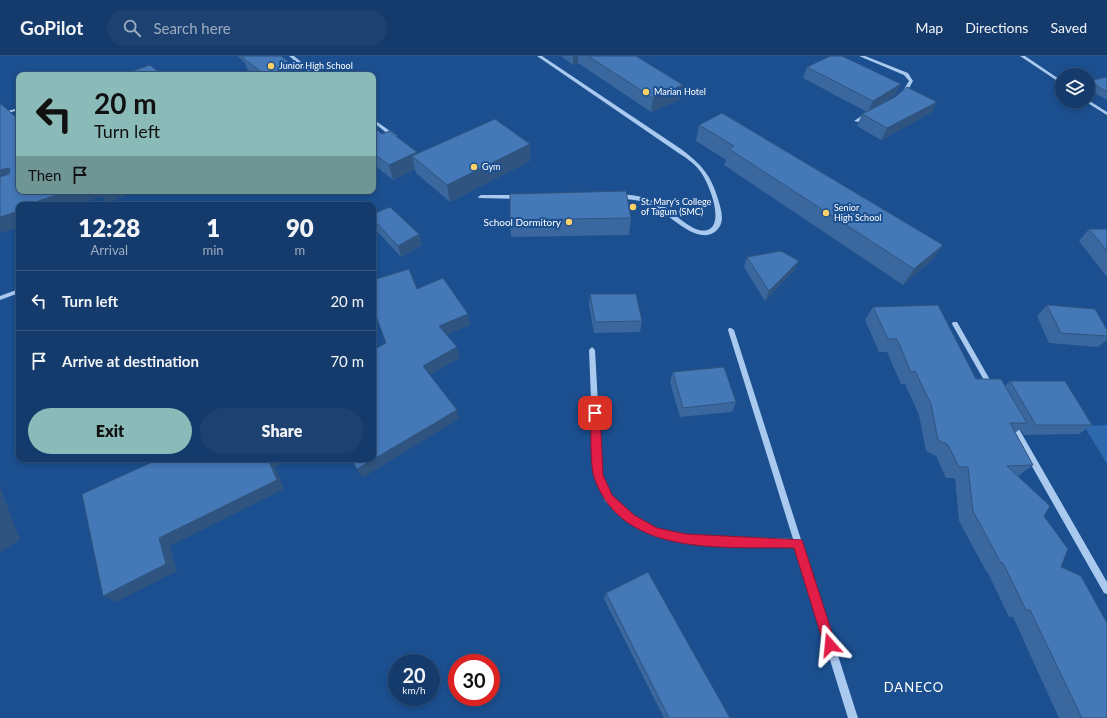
<!DOCTYPE html>
<style>
:root{--surface:#143b6b;--page:#1d4271;--text:#f1f3f6;--muted:#9dadc1;--line:#33557e;--accent:#8bbbb9}
body{margin:0;font-family:Lato,sans-serif;background:var(--page);color:var(--text);height:100vh;display:flex;flex-direction:column;font-size:15px;white-space:nowrap}
*{box-sizing:border-box;margin:0}
p{font-size:13px;color:var(--muted)}
.icon{flex:none;width:22px;height:22px;fill:none;stroke:currentColor;stroke-width:2;stroke-linecap:round;stroke-linejoin:round}
.map{position:relative;flex:1;overflow:hidden}
.side{position:absolute;left:16px;top:146px;width:360px;height:260px;display:flex;flex-direction:column;background:var(--surface);border-radius:8px;box-shadow:0 2px 6px #0003,0 0 0 1px var(--line)}
.side>*{flex:none}
.banner{position:absolute;left:16px;top:16px;width:360px;height:122px;border-radius:8px;box-shadow:0 2px 6px #0003,0 0 0 1px var(--line);background:#8bbbb9;color:#111;overflow:hidden}
.fabs{position:absolute;left:1055px;top:12px;display:grid;gap:8px}
.fabs a{display:grid;place-items:center;width:40px;height:40px;border-radius:50%;background:var(--surface);box-shadow:0 2px 6px #0003,0 0 0 1px var(--line);font-size:20px}
.speed{position:absolute;left:388px;top:598px;display:flex;gap:8px;font-size:20px;font-weight:700;text-align:center}
.speed>*{display:grid;place-content:center;width:52px;height:52px;border-radius:50%;background:var(--surface);box-shadow:0 2px 6px #0003,0 0 0 1px var(--line);line-height:1}
.speed small{font-size:10px;font-weight:400}
.speed .limit{border:6px solid #d22;background:#fff;color:#111}
.pin{position:absolute;display:grid;place-items:center;width:34px;height:34px;color:#fff;margin:-17px;border-radius:8px;box-shadow:0 2px 6px #0006}
.me{position:absolute;width:44px;margin:-22px;rotate:342deg;stroke-linejoin:round;filter:drop-shadow(0 0 3px #0008)}
.turn{display:flex;align-items:center;gap:14px;height:84px;padding:0 12px;font-size:18px}
.turn .icon{width:52px;height:52px;stroke-width:2.5}
.turn b{display:block;font-size:28px;line-height:34px}
.then{display:flex;align-items:center;height:38px;padding:0 12px;background:#0003;gap:8px;font-size:15px}
.eta{display:flex;justify-content:space-evenly;align-items:center;height:68px;text-align:center}
.eta b{font-size:24px;font-weight:800;line-height:28px}
.button{display:flex;gap:8px;margin-top:auto;padding:8px 12px}
.button a{flex:1;height:46px;border-radius:24px;background:var(--accent);color:#111;font-size:16px;font-weight:800;line-height:46px;text-align:center}
.button a+a{background:var(--page);color:var(--text)}
ul{padding:0;list-style:none}
li{display:flex;align-items:center;gap:12px;height:60px;padding:0 12px;border-top:1px solid var(--line)}
li div{flex:1}
li b{display:block;font-size:15px}
li em{font-style:normal}
header{display:flex;align-items:center;gap:24px;box-sizing:border-box;height:56px;padding:0 20px;background:var(--surface);border-bottom:1px solid var(--line)}
header strong{font-size:19px}
nav{display:flex;gap:22px;margin-inline-start:auto;font-size:14px}
.search{width:280px;height:36px;background:var(--page);display:flex;align-items:center;gap:10px;box-sizing:border-box;padding:0 14px;border-radius:22px;color:var(--muted);font-size:15px}
.map>svg:first-child{display:block}
.green{fill:#2e69ad}
.lines{fill:none;stroke-linecap:round;stroke-linejoin:round}
.minor{fill:#a9c9ee;fill-rule:evenodd}
.wall{fill:#3a679d}
.shaded-wall{fill:#305480}
.building{fill:#4478b7;stroke:#305480}
.route{fill:#e11d48;stroke:#92132f}
.poi-dot{fill:#ffd166;stroke:#1b4f8f;stroke-width:1.5}
.labels{text-anchor:middle;stroke-width:4;stroke-linejoin:round;paint-order:stroke}
.far-poi-label{font-size:9px;fill:#fff;stroke:#1b4f8f;text-anchor:start}
.poi-label{font-size:10px;fill:#fff;stroke:#1b4f8f;text-anchor:end}
.near-neighbourhood-label{font-size:13px;letter-spacing:1px;fill:#fff;stroke:#1b4f8f}
</style>
<header>
<strong>GoPilot</strong>
<div class="search"><svg class="icon" aria-label="search" viewBox="0 0 24 24"><circle cx="10" cy="10" r="6"/><path d="M15 15l6 6"/></svg>Search here</div>
<nav><a>Map</a><a>Directions</a><a>Saved</a></nav>
</header>
<div class="map">
<svg width="1107" height="662" viewBox="0 0 1107 662">
<rect width="100%" height="100%" fill="#1b4f8f"/>
<path class="green" d="M1107,369V408L1084,370Z"/>
<g class="lines">
<path class="minor" d="M289,0H294L317,19H312Z
M537,0H542L681,93C701,108 711,119 718,143C721,154 726,166 716,175C696,191 668,156 652,149C640,143 629,144 616,142L615,141C619,138 625,139 630,139C641,140 652,144 662,149C674,156 697,183 711,172C723,162 708,125 700,115C694,107 685,101 677,96Z
M859,0H865L908,17L913,25L905,39L901,38L909,25L904,19Z
M1020,0H1025L1062,25V28Z
M1088,44L1107,56V59L1086,46V45H1088Z
M19,52V54L0,59V57Z
M866,57L870,58L858,66L854,65Z
M373,63L397,80V82H393L373,66Z
M481,139H518L521,141L518,143L479,142L478,141Z
M19,233V237L0,244V240Z
M953,266H957L993,329L994,331L993,333H989L952,268Z
M729,272H731L734,274L858,662H848L795,491L686,487L656,481L627,465L605,445L594,419L589,294L592,291L595,294L602,419L611,439L633,459L657,473L686,479L793,483L728,274Z
M1012,365L1015,366L1107,526V538L1104,537L1009,370L1008,368L1009,366Z"/>
</g>
<path class="wall" d="M238,0H281L306,19H253L248,15L245,7Z
M561,0H636L681,43L651,56L578,7L573,9Z
M807,11L895,39L879,49L937,46L931,57L881,84L857,70L862,58L867,56L803,22Z
M1107,21V44L1088,33V27L1089,25Z
M699,69L943,189L932,204L903,229L724,109L726,104L696,85Z
M373,71L382,78L417,96V98L530,88V105L450,146L416,117L415,113L393,124L373,108Z
M373,158L419,178L422,189L401,201L373,171Z
M631,162L629,179L511,181L510,164Z
M1089,173H1107V220H1106L1079,185Z
M747,201L795,214L765,245L744,211Z
M590,238L642,265L640,276L594,277L589,249Z
M1047,249L1107,274V284L1098,291L1049,287L1037,260Z
M873,251L976,323L1005,330L1010,325L1092,369L1079,378L1024,379L1020,373L1015,377L1033,409L1018,420L1044,460L1061,511L1107,662H1059L1013,561H1009L987,515H986L959,465L955,422H946L936,400L926,395L919,359L905,328H901L887,296H879L865,264Z
M673,316L736,346L732,356L680,361L670,326Z
M606,537L730,662H664L604,543Z"/>
<path class="shaded-wall" d="M573,0H578V7L573,9Z
M901,28L895,39L868,56L873,45Z
M683,29L681,43L651,56L653,42Z
M937,46L931,57L881,84L887,72Z
M530,88V105L450,146L447,129Z
M417,96L419,105L412,100L415,113L393,124L389,109Z
M8,112L19,125L0,130V114Z
M69,135H98L102,140L75,149H36L38,145Z
M98,135H136L107,147Z
M19,155V171L0,177V161Z
M419,178L422,189L401,201L398,190Z
M943,189L932,204L903,229L914,213Z
M799,205L795,214L765,245L769,235Z
M468,258L470,269L442,281L439,270Z
M457,291L460,302L426,321L423,310Z
M457,354L459,363L362,422L357,413Z
M268,403H291L275,411L284,433L170,490L177,515L116,546L103,540L159,482Z
M0,431L20,484L0,496Z"/>
<path class="building" d="M244,0H281L306,19H265L242,1Z
M588,0H636L683,29L653,42Z
M830,0H842L901,28L873,45L807,11Z
M150,9L162,19H125L124,18Z
M1107,21V36L1089,25Z
M907,31L937,46L887,72L862,58L895,41Z
M0,47L19,64V135H69L38,145V148L36,149H19V155L0,161V121L9,118L10,113L8,112L0,114Z
M722,57L943,189L914,213L729,93L734,90L699,69Z
M495,63L530,88L447,129L412,100Z
M373,71L382,78L389,75L417,96L389,109L373,97Z
M626,135L631,162L510,164V138Z
M390,151L419,178L398,190L373,163V158Z
M1089,173H1107V195Z
M781,195L799,205L769,235L747,201Z
M409,213L417,233L443,222L468,258L439,270L457,291L423,310L457,354L357,413L351,403H373V294L386,287L373,252V224Z
M590,238H636L642,265L595,266Z
M938,249L976,323H1001L1027,367H1010L1033,409L1007,410L1050,450L1044,460L1068,493L1061,511L1081,520L1107,567V662H1082L1030,554H1026L1003,507H1001L973,455L968,411H959L948,389L938,384L931,348L915,315L911,316L897,283H888L873,251Z
M1047,249L1095,253L1107,274V280L1061,277Z
M724,311L736,346L683,352L673,316Z
M1010,325H1065L1092,369H1036Z
M159,403H268L277,424L159,482L166,508L103,540L82,438Z
M648,516L730,662H669L606,537Z"/>
<path class="route" d="M595,353L600,357L603,419L612,439L634,459L657,472L686,478L802,484L836,589L834,593L830,595L826,593L824,589L794,492C725,490 622,503 594,421C590,409 591,372 591,357Z"/>
<g class="poi-dot">
<circle cx="271" cy="10" r="4"/>
<circle cx="646" cy="36" r="4"/>
<circle cx="474" cy="111" r="4"/>
<circle cx="633" cy="151" r="4"/>
<circle cx="826" cy="157" r="4"/>
<circle cx="569" cy="166" r="4"/>
</g>
<g class="labels">
<g class="far-poi-label">
<text x="279" y="13">Junior High School</text>
<text x="654" y="39">Marian Hotel</text>
<text x="482" y="114">Gym</text>
<text x="641" y="149">St. Mary's College<tspan x="641" dy="10">of Tagum (SMC)</tspan></text>
<text x="834" y="155">Senior<tspan x="834" dy="10">High School</tspan></text>
</g>
<g class="poi-label">
<text x="561" y="170">School Dormitory</text>
</g>
<g class="near-neighbourhood-label">
<text x="914" y="636">DANECO</text>
</g>
</g>
</svg>
<div class="fabs">
<a><svg class="icon" aria-label="layers" viewBox="0 0 24 24"><path d="M12 4l9 5-9 5-9-5zM3 14l9 5 9-5"/></svg></a>
</div>
<div class="speed"><div>20<small>km/h</small></div><div class="limit">30</div></div>
<div class="pin" style="left:595px;top:357px;background:#d93025"><svg class="icon" aria-label="arrive" viewBox="0 0 24 24"><path d="M6 21V4h12l-3 4 3 4H6"/></svg></div>
<svg class="me" style="left:830px;top:589px" viewBox="-20 -20 40 40"><path d="M0-17L14 15 0 8-14 15z" fill="#e11d48" stroke="#fff" stroke-width="4"/></svg>
<div class="banner">
<div class="turn"><svg class="icon" aria-label="left" viewBox="0 0 24 24"><path d="M17 20v-9H6M10 6l-5 5 5 5"/></svg><div><b>20 m</b>Turn left</div></div>
<div class="then">Then<svg class="icon" aria-label="arrive" viewBox="0 0 24 24"><path d="M6 21V4h12l-3 4 3 4H6"/></svg></div>
</div>
<section class="side">
<div class="eta">
<div><b>12:28</b><p>Arrival</p></div>
<div><b>1</b><p>min</p></div>
<div><b>90</b><p>m</p></div>
</div>
<ul>
<li><svg class="icon" aria-label="left" viewBox="0 0 24 24"><path d="M17 20v-9H6M10 6l-5 5 5 5"/></svg><div><b>Turn left</b></div><em>20 m</em></li>
<li><svg class="icon" aria-label="arrive" viewBox="0 0 24 24"><path d="M6 21V4h12l-3 4 3 4H6"/></svg><div><b>Arrive at destination</b></div><em>70 m</em></li>
</ul>
<div class="button"><a>Exit</a><a>Share</a></div>
</section>
</div>
